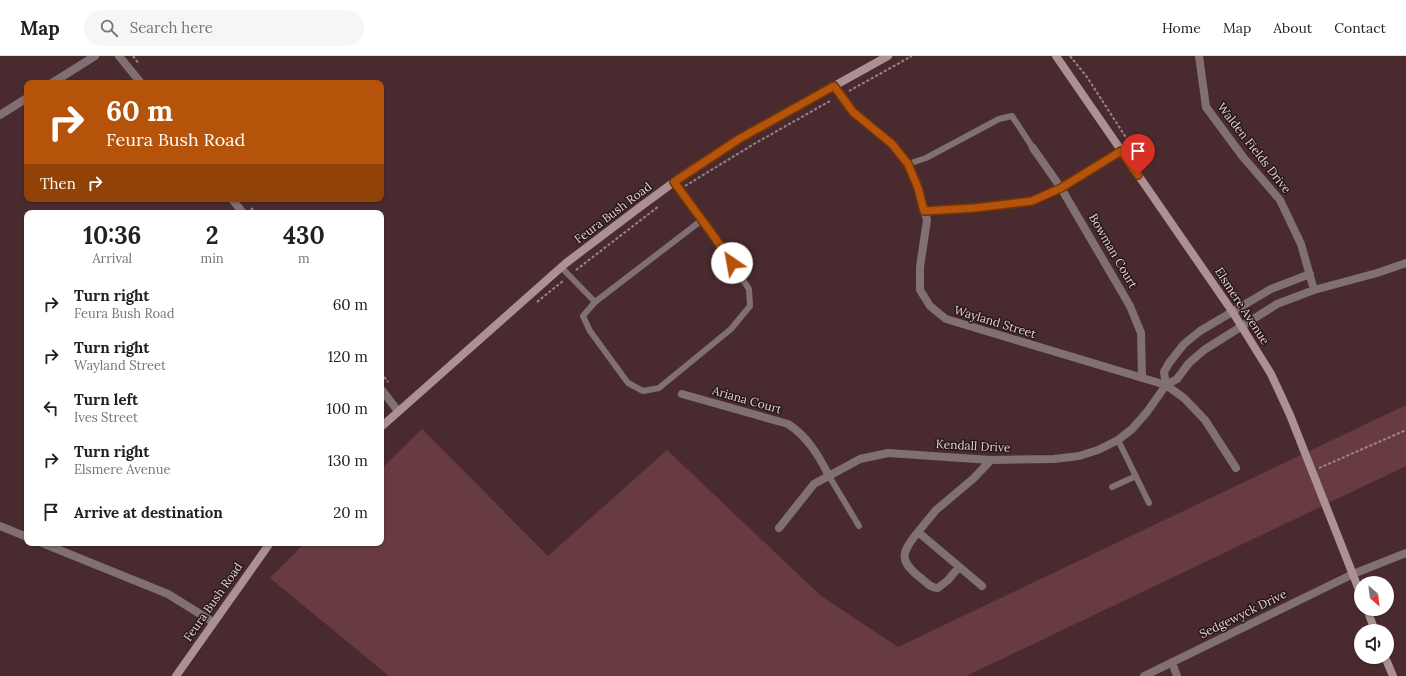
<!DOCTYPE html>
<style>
:root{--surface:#fff;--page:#f6f6f6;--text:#202124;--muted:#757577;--line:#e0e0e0}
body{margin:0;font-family:Lora,serif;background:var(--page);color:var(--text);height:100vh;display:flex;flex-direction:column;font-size:15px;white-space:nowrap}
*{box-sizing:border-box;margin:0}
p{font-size:13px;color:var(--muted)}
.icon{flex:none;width:22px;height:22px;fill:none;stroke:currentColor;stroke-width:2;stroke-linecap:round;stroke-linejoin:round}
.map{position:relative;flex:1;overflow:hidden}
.details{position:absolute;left:24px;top:154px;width:360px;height:336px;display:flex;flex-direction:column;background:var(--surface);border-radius:8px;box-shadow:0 1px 3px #0004}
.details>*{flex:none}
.banner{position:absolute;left:24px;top:24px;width:360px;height:122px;border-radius:8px;box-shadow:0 1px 3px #0004;background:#b45309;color:#fff;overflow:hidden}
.needle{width:26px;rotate:152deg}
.buttons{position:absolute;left:1354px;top:520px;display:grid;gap:8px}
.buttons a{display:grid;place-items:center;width:40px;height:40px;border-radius:50%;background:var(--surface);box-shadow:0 1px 3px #0004;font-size:20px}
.pin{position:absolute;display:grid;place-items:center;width:34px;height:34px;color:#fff;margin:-41px -17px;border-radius:50% 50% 50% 0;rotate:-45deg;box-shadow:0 0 4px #0007}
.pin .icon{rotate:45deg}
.me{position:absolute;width:44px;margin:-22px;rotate:327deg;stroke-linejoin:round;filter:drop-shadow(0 0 3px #0008)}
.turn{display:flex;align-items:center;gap:14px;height:84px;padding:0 16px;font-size:18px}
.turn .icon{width:52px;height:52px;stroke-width:2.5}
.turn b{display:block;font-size:28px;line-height:34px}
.then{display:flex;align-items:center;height:38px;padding:0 16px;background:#0003;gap:8px;font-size:15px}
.eta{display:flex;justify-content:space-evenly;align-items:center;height:68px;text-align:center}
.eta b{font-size:24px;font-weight:700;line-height:28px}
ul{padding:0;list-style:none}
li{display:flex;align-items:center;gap:12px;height:52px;padding:0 16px}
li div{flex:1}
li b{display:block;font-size:15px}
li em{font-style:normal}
header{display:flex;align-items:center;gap:24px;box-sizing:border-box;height:56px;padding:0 20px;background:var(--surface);border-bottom:1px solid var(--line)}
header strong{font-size:19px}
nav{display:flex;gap:22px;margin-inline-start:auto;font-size:14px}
.search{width:280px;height:36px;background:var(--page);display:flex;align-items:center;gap:10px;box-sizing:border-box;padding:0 14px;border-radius:22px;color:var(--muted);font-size:15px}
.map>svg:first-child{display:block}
.green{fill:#683b42}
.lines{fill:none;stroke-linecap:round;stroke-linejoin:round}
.path{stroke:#9c8386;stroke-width:2;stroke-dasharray:3 2;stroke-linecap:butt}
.lane{stroke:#817072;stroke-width:6}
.street{stroke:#817072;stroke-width:8}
.secondary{stroke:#ab9194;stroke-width:8}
.route-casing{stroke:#753606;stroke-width:10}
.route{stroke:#b45309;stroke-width:7}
.labels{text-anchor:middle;stroke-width:3;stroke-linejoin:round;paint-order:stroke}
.street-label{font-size:12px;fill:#e4cfd1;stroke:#26181a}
</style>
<header>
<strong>Map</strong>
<div class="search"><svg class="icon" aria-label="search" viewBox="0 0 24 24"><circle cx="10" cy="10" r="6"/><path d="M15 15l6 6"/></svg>Search here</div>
<nav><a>Home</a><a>Map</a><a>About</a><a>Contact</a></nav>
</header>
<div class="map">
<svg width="1406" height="620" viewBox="0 0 1406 620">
<rect width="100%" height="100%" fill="#492b2f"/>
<path class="green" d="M1406,349V410L966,620H389L270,522L305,487H381V413L422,373L548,500L667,394L821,540L898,591Z"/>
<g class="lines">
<path class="path" d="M133,0L139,8
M1070,0L1087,21L1134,94
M849,35L912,0
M685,130L754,88L830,45
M251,152L256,157
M576,214L659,150
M537,246L563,225
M381,317L388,326
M1319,412L1406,374"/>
<path class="lane" d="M908,108L926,102L999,63L1012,60L1033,92
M561,211L595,246L583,260L590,275L628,327L643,335L659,332L731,273L750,250L749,233L713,179L674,126
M595,246L702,164
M1118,384L1149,447
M829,420L859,470
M1112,431L1136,420"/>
<path class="street" d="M119,0L141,27
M1199,0L1206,51L1243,101L1280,144L1301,188L1314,234L1377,217L1406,207
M52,27L95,0
M834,30L853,56L892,88L908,108L918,132L927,164L920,211V234L930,250L946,263L1166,329L1184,342L1205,364L1236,412
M0,59L27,42
M1033,92L1061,132L1130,250L1141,277L1142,322
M232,143L243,157
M924,155L975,152L1032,145L1061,132L1121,95
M1166,329L1164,316L1169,307L1184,288L1200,275L1271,233L1310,218
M381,333L398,355
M682,338L788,368C807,380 819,400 829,420
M0,470L27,481
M779,472L814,428L860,403L888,397L991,404L1054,403L1079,400L1098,394L1118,384L1132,373L1147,356L1166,329L1177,323L1189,307L1204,294L1277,248L1314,234
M918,476C900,498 899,505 922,523C927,527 931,532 938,532L948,524L959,511
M42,487L168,538L213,566
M982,530L918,476L936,454L974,422L991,404
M1172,606L1177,620
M1144,620L1353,518L1406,497"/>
<path class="secondary" d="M1056,0L1232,255L1271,318L1290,359L1361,539
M381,371L566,207L640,151L689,115L739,83L888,0
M1367,553L1375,575
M1385,601L1393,620
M176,620L270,487"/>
</g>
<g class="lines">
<g class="route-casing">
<path id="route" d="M732,207L713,179L674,126L739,83L834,30L853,56L892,88L908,108L918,132L924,155L975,152L1032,145L1061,132L1121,95L1138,119"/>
</g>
<use href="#route" class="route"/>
</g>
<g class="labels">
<g class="street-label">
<text transform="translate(1254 92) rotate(52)" y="4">Walden Fields Drive</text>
<text transform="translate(613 157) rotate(-37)" y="4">Feura Bush Road</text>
<text transform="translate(1113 195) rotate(60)" y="4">Bowman Court</text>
<text transform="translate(1242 250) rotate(57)" y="4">Elsmere Avenue</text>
<text transform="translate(995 266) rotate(17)" y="4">Wayland Street</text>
<text transform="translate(747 344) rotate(16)" y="4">Ariana Court</text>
<text transform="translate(973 390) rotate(3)" y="4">Kendall Drive</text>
<text transform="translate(213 546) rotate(-55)" y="4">Feura Bush Road</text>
<text transform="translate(1243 558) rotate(-26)" y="4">Sedgewyck Drive</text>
</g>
</g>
</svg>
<div class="buttons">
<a><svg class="needle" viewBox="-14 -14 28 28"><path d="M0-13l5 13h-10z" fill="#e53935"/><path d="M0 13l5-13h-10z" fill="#757577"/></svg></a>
<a><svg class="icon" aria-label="sound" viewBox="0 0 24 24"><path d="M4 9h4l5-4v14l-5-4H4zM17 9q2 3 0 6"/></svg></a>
</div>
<div class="pin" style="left:1138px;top:119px;background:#d93025"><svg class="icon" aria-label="arrive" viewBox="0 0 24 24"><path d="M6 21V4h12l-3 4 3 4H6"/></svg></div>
<svg class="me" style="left:732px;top:207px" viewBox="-20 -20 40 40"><circle r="19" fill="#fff"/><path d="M0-13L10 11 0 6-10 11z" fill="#b45309"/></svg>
<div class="banner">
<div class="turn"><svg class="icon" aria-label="right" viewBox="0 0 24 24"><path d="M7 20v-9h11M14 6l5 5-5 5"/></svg><div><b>60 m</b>Feura Bush Road</div></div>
<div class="then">Then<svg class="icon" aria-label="right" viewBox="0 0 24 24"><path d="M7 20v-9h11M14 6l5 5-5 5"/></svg></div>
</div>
<section class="details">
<div class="eta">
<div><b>10:36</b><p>Arrival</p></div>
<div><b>2</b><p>min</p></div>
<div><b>430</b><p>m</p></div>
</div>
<ul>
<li><svg class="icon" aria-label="right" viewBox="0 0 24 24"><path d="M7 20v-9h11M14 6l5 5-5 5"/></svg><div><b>Turn right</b><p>Feura Bush Road</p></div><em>60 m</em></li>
<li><svg class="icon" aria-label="right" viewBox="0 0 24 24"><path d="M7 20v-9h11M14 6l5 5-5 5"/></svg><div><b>Turn right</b><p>Wayland Street</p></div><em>120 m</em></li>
<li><svg class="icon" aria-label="left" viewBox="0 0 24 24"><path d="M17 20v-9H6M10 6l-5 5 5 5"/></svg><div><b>Turn left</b><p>Ives Street</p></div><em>100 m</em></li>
<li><svg class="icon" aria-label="right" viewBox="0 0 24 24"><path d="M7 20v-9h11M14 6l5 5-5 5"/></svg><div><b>Turn right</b><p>Elsmere Avenue</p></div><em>130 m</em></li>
<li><svg class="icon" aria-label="arrive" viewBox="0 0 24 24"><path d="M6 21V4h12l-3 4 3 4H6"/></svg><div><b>Arrive at destination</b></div><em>20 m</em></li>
</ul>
</section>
</div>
